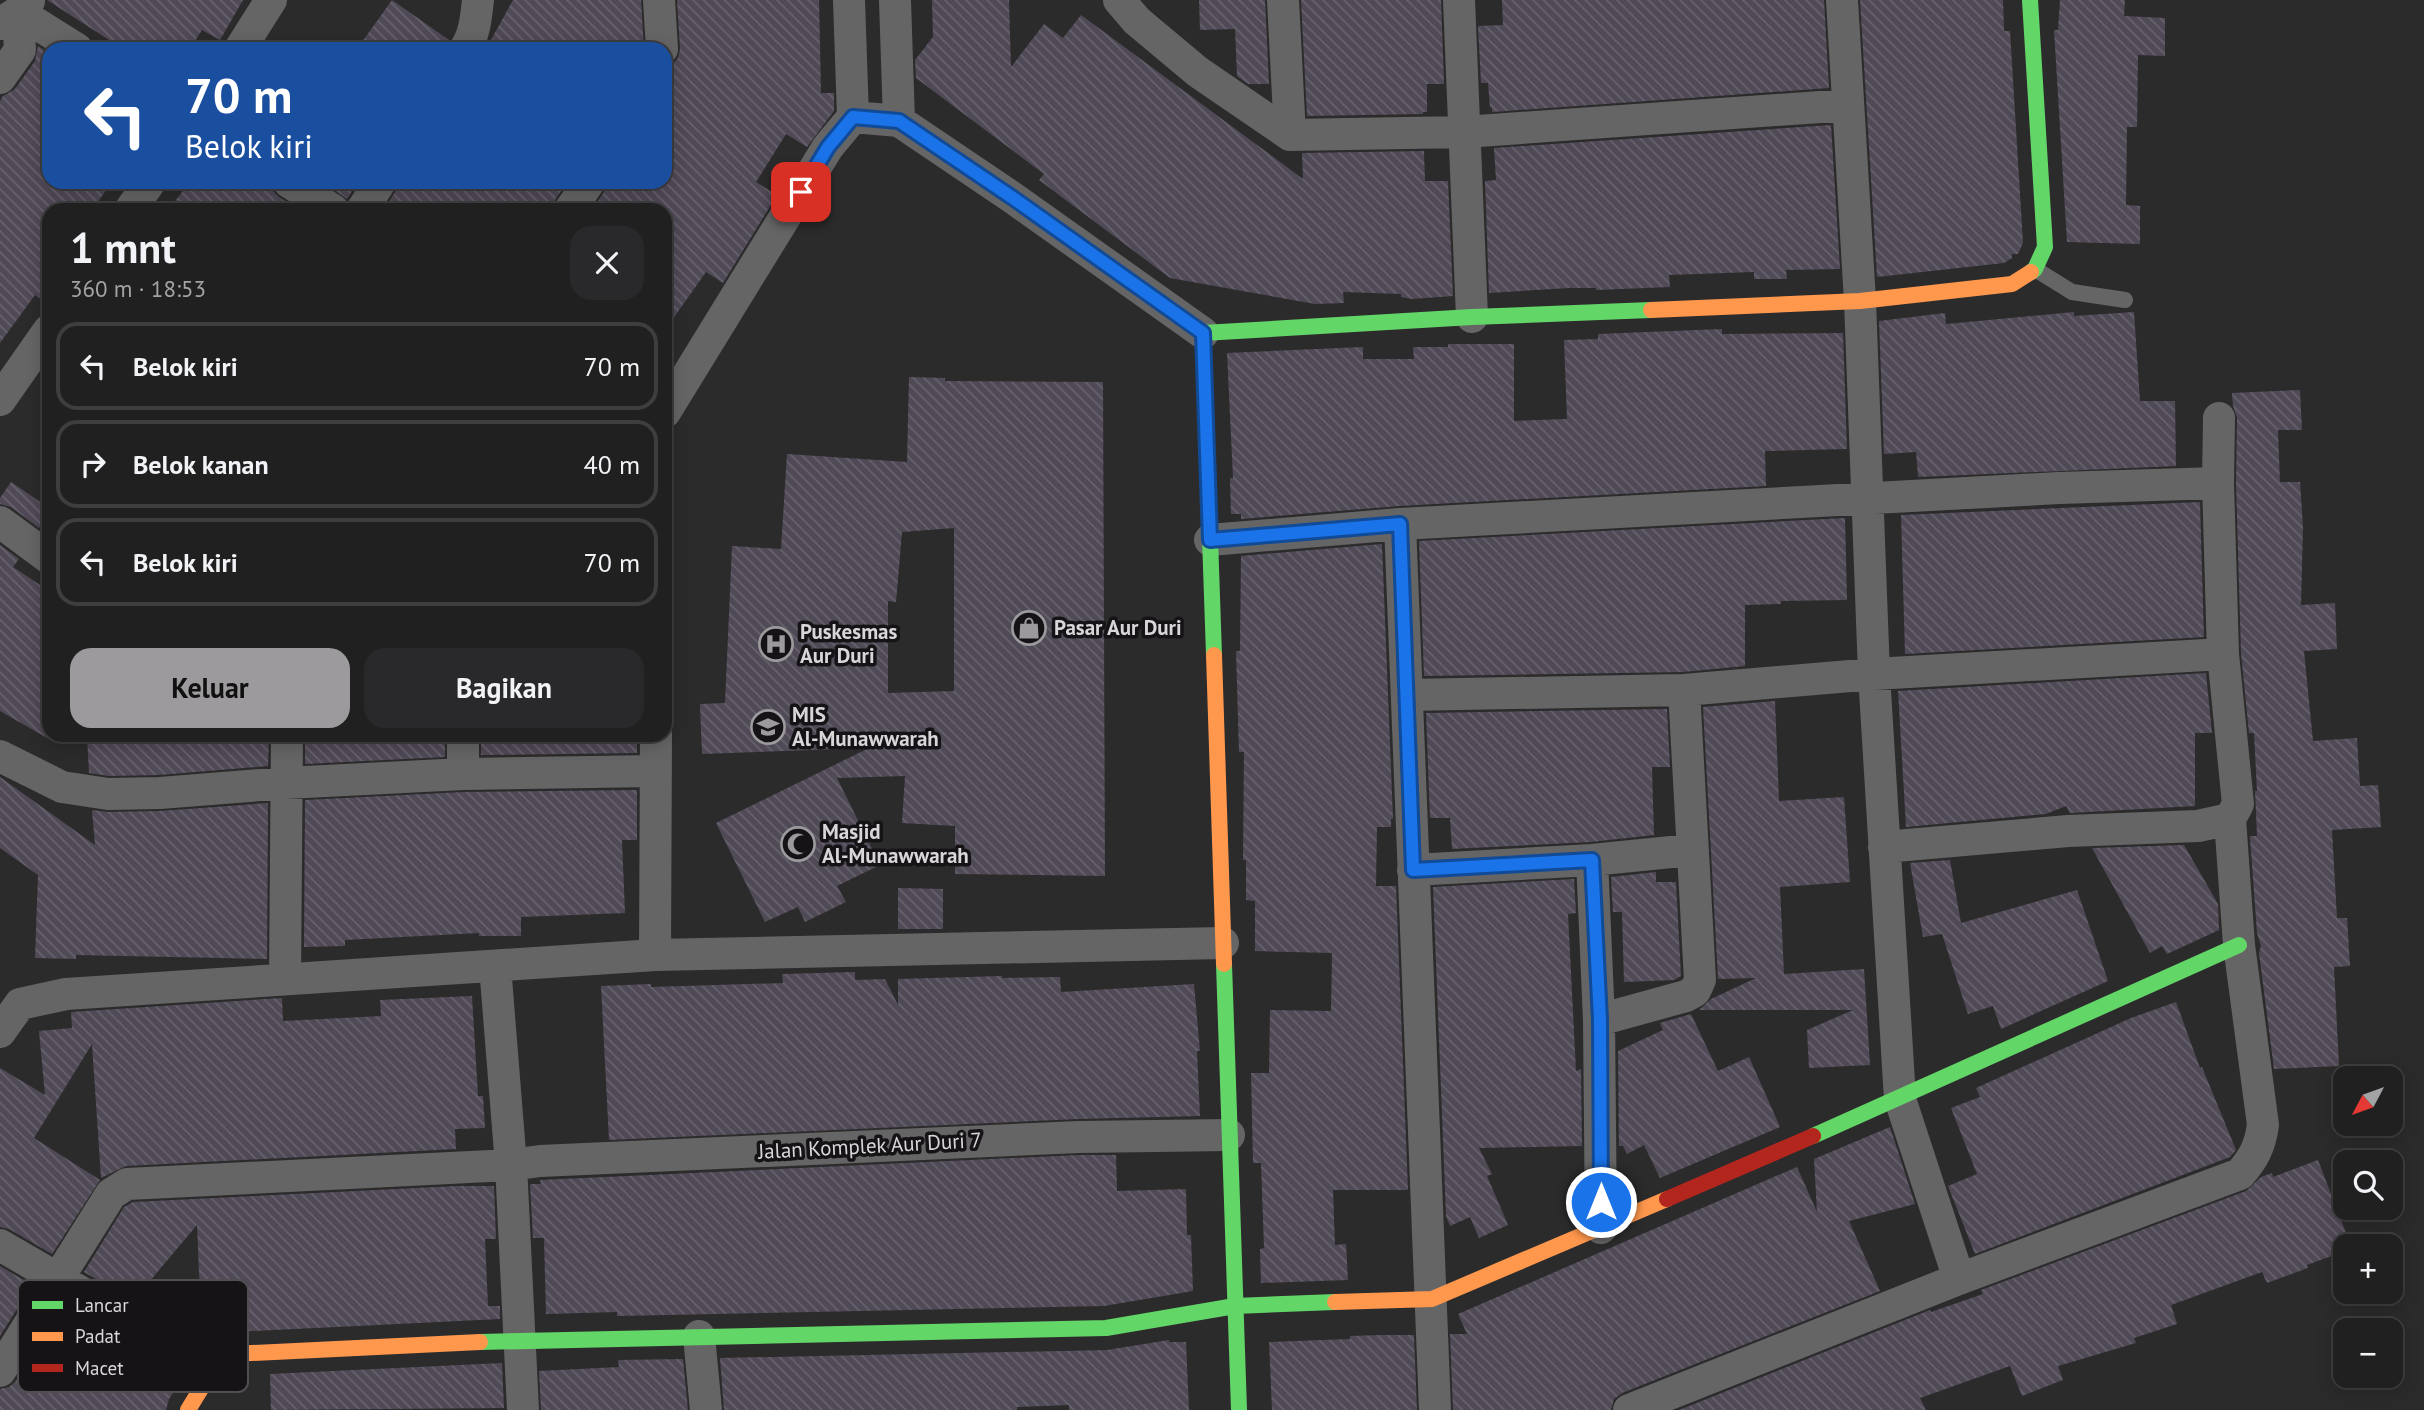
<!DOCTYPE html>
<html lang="id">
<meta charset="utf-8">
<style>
:root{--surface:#212021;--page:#29282a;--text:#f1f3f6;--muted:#a2a3a5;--line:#3e3e3f;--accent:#9c9a9c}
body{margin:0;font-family:"PT Sans",sans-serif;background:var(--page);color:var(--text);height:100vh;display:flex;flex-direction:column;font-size:26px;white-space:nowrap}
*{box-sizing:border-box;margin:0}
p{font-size:23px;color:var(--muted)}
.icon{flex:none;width:38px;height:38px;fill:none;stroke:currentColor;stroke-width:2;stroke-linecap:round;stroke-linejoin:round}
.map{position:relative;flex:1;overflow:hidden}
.drawer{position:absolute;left:42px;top:203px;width:630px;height:539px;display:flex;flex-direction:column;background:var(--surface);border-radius:21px;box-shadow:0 4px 18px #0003,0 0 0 2px var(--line)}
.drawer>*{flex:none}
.hud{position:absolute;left:42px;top:42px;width:630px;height:147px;border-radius:21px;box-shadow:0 4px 18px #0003,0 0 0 2px var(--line);background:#1a4fa0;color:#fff;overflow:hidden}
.needle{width:46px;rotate:229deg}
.tools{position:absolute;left:2333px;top:1066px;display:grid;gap:14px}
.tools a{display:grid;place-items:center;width:70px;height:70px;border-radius:14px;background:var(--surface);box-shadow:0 4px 18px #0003,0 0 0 2px var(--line);font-size:35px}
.pin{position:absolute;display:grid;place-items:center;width:60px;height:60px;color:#fff;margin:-30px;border-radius:14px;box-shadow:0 4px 10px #0006}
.me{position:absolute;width:77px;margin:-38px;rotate:0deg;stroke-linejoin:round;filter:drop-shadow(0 0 5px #0008)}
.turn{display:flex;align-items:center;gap:24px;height:147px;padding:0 28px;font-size:32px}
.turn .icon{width:91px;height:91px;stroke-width:2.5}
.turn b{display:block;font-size:49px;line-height:60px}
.round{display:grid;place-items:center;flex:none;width:74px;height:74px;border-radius:21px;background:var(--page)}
.overview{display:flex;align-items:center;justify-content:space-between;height:119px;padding:0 28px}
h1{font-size:42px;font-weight:700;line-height:52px}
.button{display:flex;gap:14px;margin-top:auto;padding:14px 28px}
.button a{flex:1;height:80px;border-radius:21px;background:var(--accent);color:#111;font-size:28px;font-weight:700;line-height:80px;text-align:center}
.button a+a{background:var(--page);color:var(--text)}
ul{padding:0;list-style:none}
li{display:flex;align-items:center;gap:21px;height:88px;margin:0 14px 10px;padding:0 14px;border:4px solid var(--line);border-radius:21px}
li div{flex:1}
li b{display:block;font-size:26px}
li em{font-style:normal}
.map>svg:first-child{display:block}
.building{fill:url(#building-back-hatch);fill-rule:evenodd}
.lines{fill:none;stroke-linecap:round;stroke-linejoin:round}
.lane{stroke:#666566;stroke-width:16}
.street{stroke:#666566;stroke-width:32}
.fast{stroke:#63d668;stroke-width:16}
.slow{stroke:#ff974d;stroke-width:16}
.jam{stroke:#b3261e;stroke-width:16}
.route-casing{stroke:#114b97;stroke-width:18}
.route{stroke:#1a73e8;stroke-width:12}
.labels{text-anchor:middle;stroke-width:7;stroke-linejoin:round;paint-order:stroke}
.poi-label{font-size:21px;font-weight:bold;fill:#d8d6d8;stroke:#151315;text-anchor:start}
.street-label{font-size:21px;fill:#d8d6d8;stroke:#151315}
.key{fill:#151315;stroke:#504e50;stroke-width:2}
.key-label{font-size:19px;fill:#d8d6d8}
</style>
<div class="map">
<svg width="2424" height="1410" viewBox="0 0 2424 1410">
<defs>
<pattern id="building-back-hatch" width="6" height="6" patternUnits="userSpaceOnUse" patternTransform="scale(1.75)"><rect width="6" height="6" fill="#504956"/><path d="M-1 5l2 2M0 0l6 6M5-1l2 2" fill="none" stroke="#68626e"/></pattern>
</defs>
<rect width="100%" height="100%" fill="#2c2b2c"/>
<path class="building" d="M47,0H243L220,40L202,30L190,49H123Z
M392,0L449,40L447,49H357Z
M513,0H641L644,49H486Z
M677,0H819L821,93H834V111L807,147L786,134L756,182L777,195L723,283L706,272L665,330V210L593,209L604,192L607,182H665V67L673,64L678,58L680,49Z
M932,0H1009L1011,67L1044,24L1063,38L1081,15L1303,179L1302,153L1424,151L1425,181H1448L1453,296L1412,299L1401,297V294L1343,292L1344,303L1315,304L1170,278L1039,180L1044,174L916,78L915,60L933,37Z
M1199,0H1265L1269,84H1248L1237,76L1235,29L1200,30Z
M1301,0H1441L1444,84H1427V112H1423V114L1307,116Z
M1502,0H1824L1829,88L1492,112V107L1490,108L1488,83H1481L1478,26L1503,25Z
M1860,0H2003L2004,31H2010L2023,243L2018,254H2012V258L2004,263L1877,277Z
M2060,0H2125L2124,16L2165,18V56L2138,55L2137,127H2127L2126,205L2140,206V244L2067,242L2054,30H2058Z
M38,46L49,53V182H112L92,210H49V305L35,295L0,343V101L3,96L15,89L35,61Z
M1831,125L1840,269L1786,270L1787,279H1754V272L1669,275L1670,287L1596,290V288H1569L1489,293L1485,181L1496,180L1494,148Z
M190,182H271L272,190L279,197L299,210H168Z
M323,182H358L347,199Z
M398,182H567L555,200L551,210H384L395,192Z
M2074,312V316L2134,312L2140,401H2175L2176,466L1918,477L1916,452L1884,454L1879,321L1945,313L1946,324Z
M1722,329V334L1843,333L1847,449L1765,451L1766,486L1399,506L1241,519V514H1231L1230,478H1233L1227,353L1363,347V359H1414L1413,347H1448V344H1514V421L1567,419L1564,340L1598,339V334Z
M909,377L945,378V381L1103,382L1105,876L955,874V826L902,823L905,776L837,778L880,865L837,886L846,902L805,922L798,907L765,922L716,823L869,748L702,754L700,704L725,703L732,546L781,549L787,454L907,462ZM954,528V691L888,693V601L896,602L902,532Z
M2300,390L2302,430H2278L2280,482H2300L2303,527L2301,605L2335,603L2337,649L2304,651L2313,741L2357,738L2360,786L2378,785L2381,827L2332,830L2337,918H2347L2350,966L2334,967L2339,1066L2274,1069L2259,953L2261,946L2257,933L2250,838V836H2257L2255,791H2257L2254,733H2249L2241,653L2236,483L2237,418L2233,406L2232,393Z
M11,482L49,508V513L39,528L11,507L0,504V498Z
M2200,502L2204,637L1905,654L1901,515Z
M1845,518L1847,600L1781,601V604L1745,605V666L1683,672L1424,676L1419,541Z
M1382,544L1393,819H1391V827H1377L1376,886H1396L1408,1190H1333L1335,1245L1346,1244L1348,1280L1261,1283L1260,1249L1264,1248L1261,1163H1253L1251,1073H1269L1270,1010L1331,1011L1332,953L1255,951V901L1246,900V860H1243L1244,752H1239L1236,651H1240L1241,556Z
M0,545L19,559L13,567L49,591V739L0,711Z
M2206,673L2212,733H2195V806L2070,813L2066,806L2046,814L1906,827L1898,691Z
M1775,701L1779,801L1844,797L1850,882L1780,887L1784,974L1864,969L1870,1065L1809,1068L1807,1030L1853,1010H1699L1711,999L1756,978L1718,979L1703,707Z
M1667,709L1670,767H1652L1654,835L1591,842L1452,849L1450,818H1430L1426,713Z
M87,735H269L268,766L159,775L109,776L89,773Z
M305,735H445V757L305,764Z
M481,735H637V753L481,755Z
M0,777L95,845L92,810L108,812L160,811L268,803L267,959L76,955V959L35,958L38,875L0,848Z
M637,790V840H622L625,913L521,917V936H479V933L345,940V946L304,947L305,800L464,792Z
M2184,845L2218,904L2219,930L2167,954L2162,946L2150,953L2092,848Z
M1950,860L1961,923L2077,890L2108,981L2001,1029L1993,1006L1968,1014L1942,934L1923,937L1910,863Z
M1656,872V882H1676L1681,976L1674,980L1624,982L1622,912H1613L1611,877Z
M1574,879L1576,913L1568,914L1576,1071L1581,1069L1582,1146L1479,1148L1492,1174L1487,1176L1508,1225L1479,1238L1470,1217L1450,1226L1446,1216L1433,887Z
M898,888L943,889V929H898Z
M855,972V980L885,979L898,1005V979L1002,976V978L1060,977L1061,992L1194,984L1200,1051H1197L1200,1116L1078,1119L609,1140L601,986L651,984V987L783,983L782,974Z
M472,996L478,1096H483L485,1128L455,1129L456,1149L126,1166L101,1178L92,1044L34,1138L100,1180L52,1254L9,1229L0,1227V1068L45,1095L39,1031L72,1028L71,1012L282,998L283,1021L381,1016L380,1000Z
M2176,1002L2200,1068L2202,1067L2236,1150L2230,1157L1975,1254L1948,1186L1977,1174L1951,1108L1980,1097L1976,1088L2131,1018Z
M1691,1014L1718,1071L1749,1057L1780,1127L1660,1178L1644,1145L1627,1154L1623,1146H1619L1618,1051L1663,1030L1660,1023Z
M1890,1127L1915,1204L1849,1221L1880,1291L1622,1393L1614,1399L1611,1410H1453L1450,1334H1467L1458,1314L1797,1167L1817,1212L1814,1159Z
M1080,1155H1116L1117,1191L1186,1189L1187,1235H1191L1193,1291L1104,1306L617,1316V1312L546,1314L544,1238H533L530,1184H541L540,1180Z
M2318,1160L2351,1246H2345V1251L2307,1265L2308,1268L2267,1283L2262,1272L2171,1305L2177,1324L2134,1338L2136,1343L2058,1366L2063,1380L2022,1396L2010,1366L1920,1398L1926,1410H1679L1930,1310L1931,1312L1983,1294L1981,1290L2246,1191L2261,1177L2272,1173L2273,1177Z
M458,1186H494L496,1239H485L488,1306H500V1319L231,1332L211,1342L204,1343L202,1341L197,1225L133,1301L84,1272L124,1207L133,1202Z
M0,1266L32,1285L0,1336Z
M64,1304L185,1374L169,1399L166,1410H0V1389L9,1387L16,1381Z
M1379,1335H1414L1417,1410H1272L1269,1342L1350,1339V1336Z
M1169,1340V1342H1186L1189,1410H1069V1405L1017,1407V1410H724L720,1358L1107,1350Z
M683,1359L688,1410H541L539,1371L619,1367L618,1360Z
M502,1363L504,1408L271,1410L270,1374Z"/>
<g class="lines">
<path class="lane" d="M2035,269L2072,292L2125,300"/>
<path class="street" d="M659,0L662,49
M849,0L853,117
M895,0L899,121
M1119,0L1137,21L1198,72L1290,135
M1283,0L1290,135L1464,132L1848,105
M1459,0L1472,317
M1842,0L1860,301L1874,674L1900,1099L1959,1279
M0,24L18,12L77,49
M240,49L271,0
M465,49C475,34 476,17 478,0
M0,78L20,50L18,12L29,1
M289,182L333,210
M130,210L150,182
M362,210L380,182
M570,210L589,182
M0,400L49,330
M665,412L828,147L853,117L899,121L1013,198L1203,333
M0,522L49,558
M1400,524L2059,488L2218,483
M1210,540L1400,524L1435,1410
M1407,695L1684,690L1874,674L2223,654
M0,756L62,787L108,794L160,793L286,783L463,774L655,771
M463,774V735
M1884,847L2068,831L2198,826L2230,819L2238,804L2223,654L2218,483L2219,418
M1592,860L1599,1020L1601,1228
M1413,870L1592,860L1691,850
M655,955L656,735
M285,979L287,735
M1599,1020L1686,996L1695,991L1700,980L1684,690
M0,1032L20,1004L66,994L655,955L1223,943
M0,1245L213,1369
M699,1336L706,1410
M0,1371L111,1194L127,1184L511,1165L495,966
M523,1410L511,1165L540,1161L1079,1137L1229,1135
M1629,1410L1959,1279L2240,1174C2254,1158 2260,1146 2263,1125L2239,945L2230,819"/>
<path class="fast" d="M2030,0L2045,247L2035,269L2031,272
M1214,655L1203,333L1472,317L1651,310
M1224,964L1239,1410
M1813,1136L2239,945
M480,1342L1106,1328L1235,1306L1335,1302"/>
<path class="slow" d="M1651,310L1860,301L2012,284L2031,272
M1214,655L1224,964
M1335,1302L1432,1299L1667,1199
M188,1410L213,1369L232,1354L480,1342"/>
<path class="jam" d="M1667,1199L1813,1136"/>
</g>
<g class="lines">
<g class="route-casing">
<path id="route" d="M801,192L828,147L853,117L899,121L1013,198L1203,333L1210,540L1400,524L1413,870L1592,860L1600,1020L1601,1202"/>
</g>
<use href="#route" class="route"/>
</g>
<defs>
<g id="shop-ring" transform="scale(1.75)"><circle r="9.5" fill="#151315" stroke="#9c9a9c" stroke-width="1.5"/><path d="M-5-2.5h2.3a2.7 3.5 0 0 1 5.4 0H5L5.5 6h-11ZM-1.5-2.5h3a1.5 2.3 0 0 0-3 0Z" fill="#9c9a9c"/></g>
<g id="hospital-ring" transform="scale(1.75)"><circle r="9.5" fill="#151315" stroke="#9c9a9c" stroke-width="1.5"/><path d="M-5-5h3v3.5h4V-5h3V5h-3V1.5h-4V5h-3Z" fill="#9c9a9c"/></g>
<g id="school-ring" transform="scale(1.75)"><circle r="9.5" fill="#151315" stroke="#9c9a9c" stroke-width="1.5"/><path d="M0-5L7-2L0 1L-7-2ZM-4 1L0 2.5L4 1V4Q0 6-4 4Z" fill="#9c9a9c"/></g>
<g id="mosque-ring" transform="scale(1.75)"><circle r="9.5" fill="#151315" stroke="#9c9a9c" stroke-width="1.5"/><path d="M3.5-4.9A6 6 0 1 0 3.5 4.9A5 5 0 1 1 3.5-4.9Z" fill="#9c9a9c"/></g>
</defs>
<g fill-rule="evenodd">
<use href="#shop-ring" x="1029" y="628"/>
<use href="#hospital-ring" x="776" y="644"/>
<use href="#school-ring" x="768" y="727"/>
<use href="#mosque-ring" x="798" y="844"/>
</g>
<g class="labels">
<g class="poi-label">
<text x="1054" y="635">Pasar Aur Duri</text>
<text x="800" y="639">Puskesmas<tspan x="800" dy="24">Aur Duri</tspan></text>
<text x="792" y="722">MIS<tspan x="792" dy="24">Al-Munawwarah</tspan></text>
<text x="822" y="839">Masjid<tspan x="822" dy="24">Al-Munawwarah</tspan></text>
</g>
<g class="street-label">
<text transform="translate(870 1146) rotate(-3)" y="7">Jalan Komplek Aur Duri 7</text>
</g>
</g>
<rect x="18" y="1280" width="230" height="112" rx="10" class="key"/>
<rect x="32" y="1301" width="31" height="8" fill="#63d668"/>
<rect x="32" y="1332" width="31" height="9" fill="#ff974d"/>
<rect x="32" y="1364" width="31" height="8" fill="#b3261e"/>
<g class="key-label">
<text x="75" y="1312">Lancar</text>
<text x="75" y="1343">Padat</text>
<text x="75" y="1375">Macet</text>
</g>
</svg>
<div class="tools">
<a><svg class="needle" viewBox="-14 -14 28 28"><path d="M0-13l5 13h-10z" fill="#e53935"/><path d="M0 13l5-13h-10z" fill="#a2a3a5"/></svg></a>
<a><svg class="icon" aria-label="search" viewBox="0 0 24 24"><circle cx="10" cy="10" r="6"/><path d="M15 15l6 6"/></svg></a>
<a>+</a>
<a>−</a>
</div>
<div class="pin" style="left:801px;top:192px;background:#d93025"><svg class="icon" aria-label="arrive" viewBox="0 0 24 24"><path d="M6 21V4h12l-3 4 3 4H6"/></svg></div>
<svg class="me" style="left:1601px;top:1202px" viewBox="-20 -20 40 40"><circle r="17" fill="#1a73e8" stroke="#fff" stroke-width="3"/><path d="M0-11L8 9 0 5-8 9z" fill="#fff"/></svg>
<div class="hud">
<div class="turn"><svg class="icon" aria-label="left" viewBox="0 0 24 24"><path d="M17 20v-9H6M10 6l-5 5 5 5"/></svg><div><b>70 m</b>Belok kiri</div></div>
</div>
<section class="drawer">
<div class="overview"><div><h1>1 mnt</h1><p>360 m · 18:53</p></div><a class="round"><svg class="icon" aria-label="close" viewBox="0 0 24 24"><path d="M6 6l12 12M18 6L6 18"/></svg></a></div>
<ul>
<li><svg class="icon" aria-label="left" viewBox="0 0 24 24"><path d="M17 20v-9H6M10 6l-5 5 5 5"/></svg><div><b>Belok kiri</b></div><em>70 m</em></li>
<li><svg class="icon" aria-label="right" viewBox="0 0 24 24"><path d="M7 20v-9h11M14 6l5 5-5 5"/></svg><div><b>Belok kanan</b></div><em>40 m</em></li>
<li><svg class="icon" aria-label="left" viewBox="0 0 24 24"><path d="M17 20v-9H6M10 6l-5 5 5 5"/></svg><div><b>Belok kiri</b></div><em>70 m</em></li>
</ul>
<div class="button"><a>Keluar</a><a>Bagikan</a></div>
</section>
</div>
